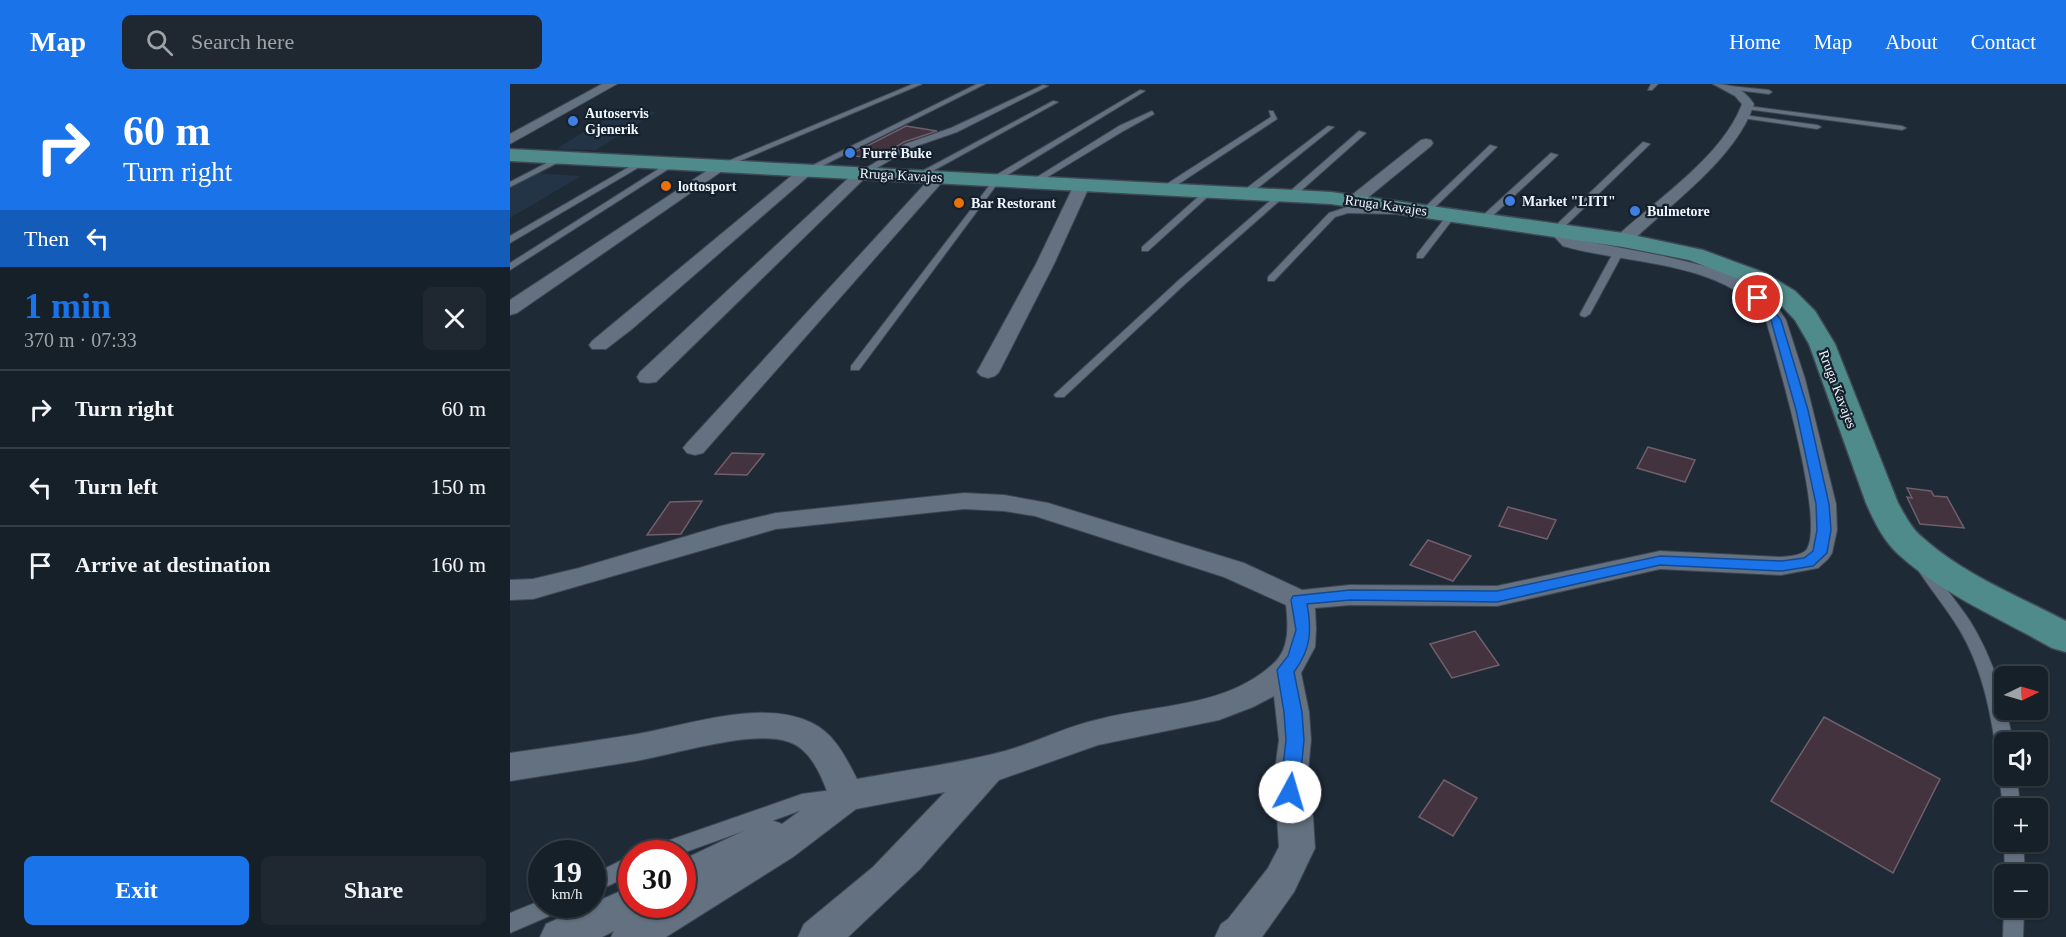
<!DOCTYPE html>
<meta charset="utf-8">
<style>
:root{--surface:#162028;--page:#1f2830;--text:#f1f3f6;--muted:#9ea3a8;--line:#353e45;--accent:#1a73e8}
body{margin:0;font-family:Georgia,serif;background:var(--page);color:var(--text);height:100vh;display:flex;flex-direction:column;font-size:22px;white-space:nowrap}
*{box-sizing:border-box;margin:0}
p{font-size:20px;color:var(--muted)}
.icon{flex:none;width:33px;height:33px;fill:none;stroke:currentColor;stroke-width:2;stroke-linecap:round;stroke-linejoin:round}
.map{position:relative;flex:1;overflow:hidden}
.details{display:flex;flex-direction:column;background:var(--surface);width:510px}
.details>*{flex:none}
.top-card{background:#1a73e8;color:#fff;overflow:hidden}
.needle{width:39px;rotate:85deg}
.controls{position:absolute;left:1484px;top:582px;display:grid;gap:12px}
.controls a{display:grid;place-items:center;width:54px;height:54px;border-radius:9px;background:var(--surface);box-shadow:0 2px 4px #0004,0 0 0 2px var(--line);font-size:30px}
.speed{position:absolute;left:18px;top:756px;display:flex;gap:12px;font-size:30px;font-weight:700;text-align:center}
.speed>*{display:grid;place-content:center;width:78px;height:78px;border-radius:50%;background:var(--surface);box-shadow:0 2px 4px #0004,0 0 0 2px var(--line);line-height:1}
.speed small{font-size:15px;font-weight:400}
.speed .limit{border:9px solid #d22;background:#fff;color:#111}
.pin{position:absolute;display:grid;place-items:center;width:51px;height:51px;color:#fff;margin:-26px;border:3px solid #fff;border-radius:50%;box-shadow:0 2px 6px #0007}
.me{position:absolute;width:66px;margin:-33px;rotate:6deg;stroke-linejoin:round;filter:drop-shadow(0 0 4px #0008)}
.turn{display:flex;align-items:center;gap:21px;height:126px;padding:0 24px;font-size:27px}
.turn .icon{width:78px;height:78px;stroke-width:2.5}
.turn b{display:block;font-size:42px;line-height:51px}
.then{display:flex;align-items:center;height:57px;padding:0 24px;background:#0003;gap:12px;font-size:22px}
.round{display:grid;place-items:center;flex:none;width:63px;height:63px;border-radius:9px;background:var(--page)}
.head{display:flex;align-items:center;justify-content:space-between;height:102px;padding:0 24px}
h1{font-size:36px;font-weight:600;line-height:45px;color:var(--accent)}
.cta{display:flex;gap:12px;margin-top:auto;padding:12px 24px}
.cta a{flex:1;height:69px;border-radius:9px;background:var(--accent);color:#fff;font-size:24px;font-weight:600;line-height:69px;text-align:center}
.cta a+a{background:var(--page);color:var(--text)}
ul{padding:0;list-style:none}
li{display:flex;align-items:center;gap:18px;height:78px;padding:0 24px;border-top:2px solid var(--line)}
li div{flex:1}
li b{display:block;font-size:22px}
li em{font-style:normal}
header{display:flex;align-items:center;gap:36px;box-sizing:border-box;height:84px;padding:0 30px;background:var(--accent);color:#fff}
header strong{font-size:28px}
nav{display:flex;gap:33px;margin-inline-start:auto;font-size:21px}
.search{width:420px;height:54px;background:var(--page);display:flex;align-items:center;gap:15px;box-sizing:border-box;padding:0 21px;border-radius:9px;color:var(--muted);font-size:22px}
main{display:flex;flex:1;min-height:0}
.map>svg:first-child{display:block}
.built{fill:#233446}
.building{fill:#43333e;stroke:#705f6b;stroke-width:1.5}
.lines{fill:none;stroke-linecap:round;stroke-linejoin:round}
.service-casing{stroke:#3e4854;stroke-width:2}
.minor-casing{stroke:#3e4854;stroke-width:2}
.primary-casing{stroke:#3e4854;stroke-width:3}
.service{fill:#647181;fill-rule:evenodd}
.minor{fill:#647181;fill-rule:evenodd}
.primary{fill:#508b8c;fill-rule:evenodd}
.route{fill:#1a73e8;stroke:#114b97;stroke-width:1.5}
.shop-dot{fill:#3f7fe0;stroke:#15202c;stroke-width:2}
.food-dot{fill:#e8710a;stroke:#15202c;stroke-width:2}
.labels{text-anchor:middle;stroke-width:4.5;stroke-linejoin:round;paint-order:stroke}
.far-poi-label{font-size:14px;font-weight:bold;fill:#edf5fd;stroke:#15202c;text-anchor:start}
.far-street-label{font-size:14px;fill:#edf5fd;stroke:#15202c}
</style>
<header>
<strong>Map</strong>
<div class="search"><svg class="icon" aria-label="search" viewBox="0 0 24 24"><circle cx="10" cy="10" r="6"/><path d="M15 15l6 6"/></svg>Search here</div>
<nav><a>Home</a><a>Map</a><a>About</a><a>Contact</a></nav>
</header>
<main>
<section class="details">
<div class="top-card">
<div class="turn"><svg class="icon" aria-label="right" viewBox="0 0 24 24"><path d="M7 20v-9h11M14 6l5 5-5 5"/></svg><div><b>60 m</b>Turn right</div></div>
<div class="then">Then<svg class="icon" aria-label="left" viewBox="0 0 24 24"><path d="M17 20v-9H6M10 6l-5 5 5 5"/></svg></div>
</div>
<div class="head"><div><h1>1 min</h1><p>370 m · 07:33</p></div><a class="round"><svg class="icon" aria-label="close" viewBox="0 0 24 24"><path d="M6 6l12 12M18 6L6 18"/></svg></a></div>
<ul>
<li><svg class="icon" aria-label="right" viewBox="0 0 24 24"><path d="M7 20v-9h11M14 6l5 5-5 5"/></svg><div><b>Turn right</b></div><em>60 m</em></li>
<li><svg class="icon" aria-label="left" viewBox="0 0 24 24"><path d="M17 20v-9H6M10 6l-5 5 5 5"/></svg><div><b>Turn left</b></div><em>150 m</em></li>
<li><svg class="icon" aria-label="arrive" viewBox="0 0 24 24"><path d="M6 21V4h12l-3 4 3 4H6"/></svg><div><b>Arrive at destination</b></div><em>160 m</em></li>
</ul>
<div class="cta"><a>Exit</a><a>Share</a></div>
</section>
<div class="map">
<svg width="1556" height="853" viewBox="0 0 1556 853">
<rect width="100%" height="100%" fill="#1e2a36"/>
<path class="built" d="M110,26L146,28L86,66L46,65Z
M26,89L71,92L0,134V103Z"/>
<path class="building" d="M396,42L427,47L394,58L366,75L339,71Z
M1138,363L1185,376L1175,398L1127,384Z
M222,369L254,370L237,391L205,390Z
M1397,404L1421,407L1424,412L1437,413L1454,444L1410,440L1397,413L1402,414Z
M192,417L171,450L137,451L160,418Z
M998,423L1046,436L1037,455L989,442Z
M918,456L961,472L943,497L900,481Z
M965,547L989,581L942,594L920,560Z
M1314,633L1430,695L1383,789L1261,717Z
M934,696L967,714L943,752L909,733Z"/>
<g class="lines">
<g class="service-casing">
<path id="service" d="M403,0H412L213,84L206,82Z
M467,0H475L300,88L293,86Z
M1141,0H1148L1142,6H1138Z
M533,1L538,2L447,48L401,64L355,91L348,89L395,60L441,44Z
M1220,2L1259,6L1262,8L1259,10L1218,5Z
M630,6L635,7L491,95L349,286H341V282L482,98L481,94Z
M543,17L548,18L410,94L403,92Z
M1238,22L1392,42L1396,44L1392,46L1236,25Z
M642,27L644,30L615,46L526,100L519,98L609,42Z
M759,27H763L767,35L658,107H652V103L761,33Z
M1234,31L1307,41L1311,43L1307,45L1232,34Z
M818,42L824,43L739,111H733V107Z
M849,47L856,49L784,113H778V109Z
M1133,58L1140,60L1049,148H1043V144Z
M980,61L987,63L919,129H913V125Z
M1041,69L1048,71L976,138H970V134Z
M50,72L57,74L0,103V98Z
M131,76L138,78L0,159V152Z
M161,77L168,79L0,186V179Z
M697,105L704,107L638,167H632V163Z
M769,109L776,111L675,200L554,313H546L544,311L546,309L669,196Z
M837,123L884,124L888,127L884,130L838,129L825,133L764,197H758V193L819,129Z
M939,129L946,131L913,174H907V170Z
M1108,166L1113,169L1080,230L1075,233L1071,232L1070,230L1103,169Z
M1411,475L1416,477C1430,498 1446,516 1460,537C1484,576 1495,616 1503,658H1494V666L1488,664L1485,659C1479,619 1470,580 1449,545C1435,522 1418,502 1404,480Z
M1494,686V692H1507L1510,724H1494V729L1489,692Z
M322,706L328,708L331,714L328,720L292,726L170,770H135L137,764L292,710Z
M1494,758H1513L1515,790H1495Z
M122,771V790L82,810V791Z
M32,816V820H54L51,827L0,849V829Z
M1494,824H1514L1513,853H1493Z"/>
</g>
<g class="minor-casing">
<path id="minor" d="M92,0H107L0,60V50Z
M1203,0C1222,0 1233,4 1244,20C1226,75 1160,120 1119,160H1107L1105,156L1107,152C1147,115 1213,72 1232,20L1225,12Z
M916,55L921,56L923,59L921,62L850,120H838L836,117L838,114L911,56Z
M210,78L215,79L217,82L215,85L7,229L0,231V216Z
M297,82L304,86L302,89L122,245L96,265H82L79,261L82,257L292,83Z
M352,85L359,89L357,92L146,298L138,299L130,298L127,293L130,288L347,86Z
M429,89L434,90L436,93L434,96L193,369L185,371L177,369L173,364L177,359L424,90Z
M572,96L580,101L544,180L489,288L485,292L478,294L471,292L467,288L526,180L564,101Z
M1046,141C1057,144 1063,154 1075,157L1153,172L1203,184L1242,200L1266,221L1276,236L1295,295L1326,420L1327,446L1322,469L1318,475L1308,484L1271,491L1150,485L987,522L840,521L805,524L806,545L805,563L791,589L799,628L801,656L796,708L803,733L805,764L784,808L752,853H705L711,840L718,835L758,784L769,763L767,733L762,708L769,656L764,612L743,623L709,636L588,661L489,696L410,785L338,853H288L294,840L363,783L435,708L346,725L283,773L156,853H101L104,847L92,853H30L36,840L122,802V820H172V776L259,735L272,740L317,707C310,689 300,665 279,658C243,645 166,670 126,677C84,684 42,690 0,697V669C42,663 85,657 127,650C178,641 253,614 302,639C325,650 336,674 347,695C396,686 446,680 495,667C527,658 557,642 590,635C649,620 719,623 765,578C780,563 778,540 776,521L714,493L525,432L494,427L454,425L266,445L23,515L0,516V496L23,495L69,484L211,442L266,429L454,409L494,411L538,419L734,479L792,506L840,501L987,502L1150,467L1271,473C1279,472 1292,472 1297,465C1315,434 1267,275 1256,236C1220,177 1113,180 1053,162L1038,146Z"/>
</g>
<g class="primary-casing">
<path id="primary" d="M0,65L821,108L1113,149L1193,166L1255,189L1285,207L1305,227L1325,260L1388,419C1395,431 1401,444 1412,453C1453,490 1508,512 1556,537V568L1542,564C1491,535 1432,510 1388,470C1373,456 1364,437 1356,419L1299,260L1285,236L1267,217L1239,199L1179,176L1113,163L821,120L0,77Z"/>
</g>
<use href="#service" class="service"/>
<use href="#minor" class="minor"/>
<use href="#primary" class="primary"/>
</g>
<path class="route" d="M1245,211H1252L1271,236L1298,326L1319,420L1321,446L1317,469L1303,482L1272,487L1150,481L987,518L840,516L797,520C802,547 801,565 784,588L792,628L794,656L789,708L786,714L780,716L773,714L770,708L776,656L774,628L767,586L778,572L786,546L781,516L783,512L840,506L987,507L1150,472L1272,477L1294,474L1303,467L1307,446L1306,420L1286,326L1261,236L1243,214Z"/>
<g class="shop-dot">
<circle cx="63" cy="37" r="6"/>
<circle cx="340" cy="69" r="6"/>
<circle cx="1000" cy="117" r="6"/>
<circle cx="1125" cy="127" r="6"/>
</g>
<g class="food-dot">
<circle cx="156" cy="102" r="6"/>
<circle cx="449" cy="119" r="6"/>
</g>
<g class="labels">
<g class="far-poi-label">
<text x="75" y="34">Autoservis<tspan x="75" dy="16">Gjenerik</tspan></text>
<text x="352" y="74">Furrë Buke</text>
<text x="168" y="107">lottosport</text>
<text x="1012" y="122">Market "LITI"</text>
<text x="461" y="124">Bar Restorant</text>
<text x="1137" y="132">Bulmetore</text>
</g>
<g class="far-street-label">
<text transform="translate(391 91) rotate(3)" y="5">Rruga Kavajes</text>
<text transform="translate(876 121) rotate(8)" y="5">Rruga Kavajes</text>
<text transform="translate(1328 305) rotate(69)" y="5">Rruga Kavajes</text>
</g>
</g>
</svg>
<div class="controls">
<a><svg class="needle" viewBox="-14 -14 28 28"><path d="M0-13l5 13h-10z" fill="#e53935"/><path d="M0 13l5-13h-10z" fill="#9ea3a8"/></svg></a>
<a><svg class="icon" aria-label="sound" viewBox="0 0 24 24"><path d="M4 9h4l5-4v14l-5-4H4zM17 9q2 3 0 6"/></svg></a>
<a>+</a>
<a>−</a>
</div>
<div class="speed"><div>19<small>km/h</small></div><div class="limit">30</div></div>
<div class="pin" style="left:1248px;top:214px;background:#d93025"><svg class="icon" aria-label="arrive" viewBox="0 0 24 24"><path d="M6 21V4h12l-3 4 3 4H6"/></svg></div>
<svg class="me" style="left:780px;top:708px" viewBox="-20 -20 40 40"><circle r="19" fill="#fff"/><path d="M0-13L10 11 0 6-10 11z" fill="#1a73e8"/></svg>
</div>
</main>
